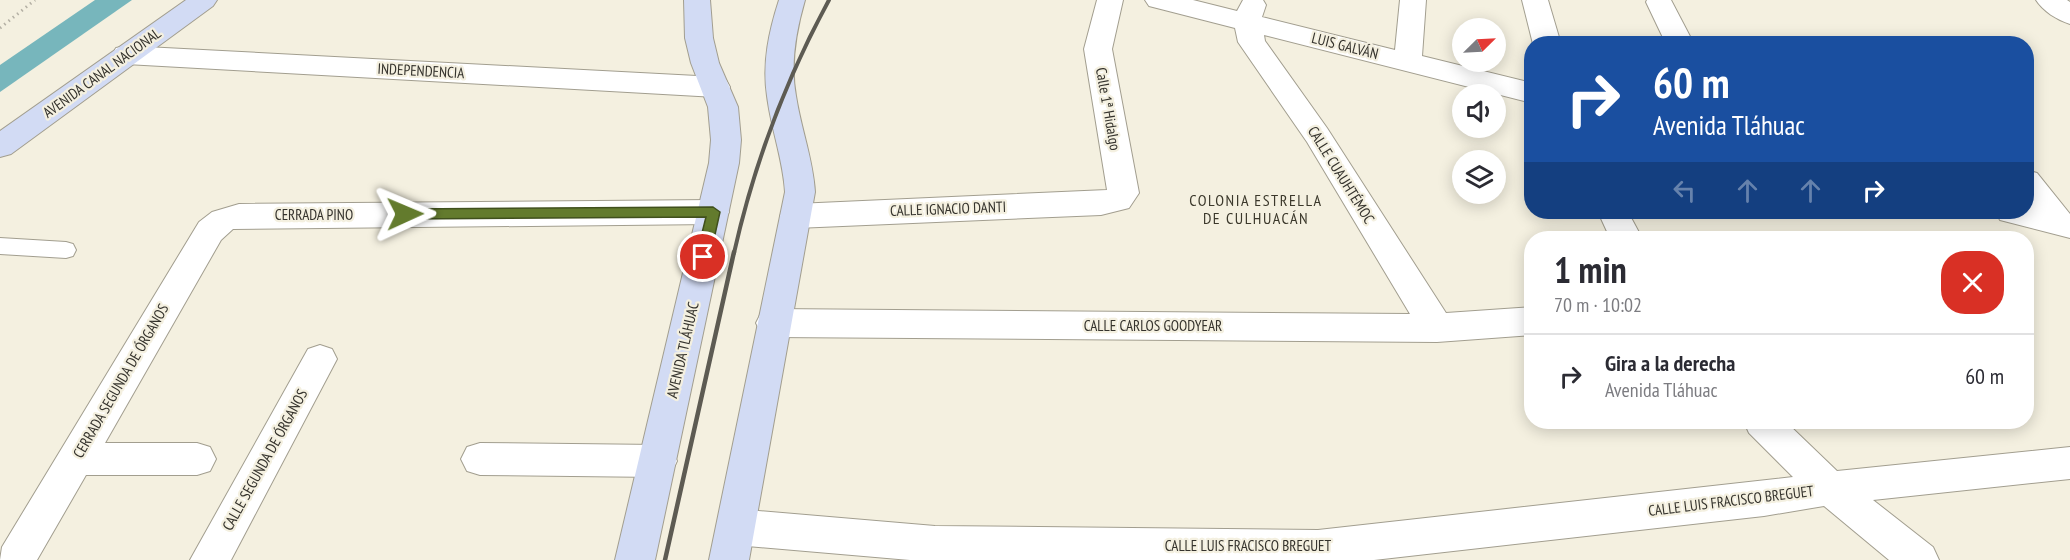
<!DOCTYPE html>
<html lang="es">
<meta charset="utf-8">
<style>
:root{--surface:#fff;--page:#f7f7f7;--text:#2b2b33;--muted:#7c7c81;--line:#e1e1e2}
body{margin:0;font-family:"PT Sans Narrow",sans-serif;background:var(--page);color:var(--text);height:100vh;display:flex;flex-direction:column;font-size:22px;white-space:nowrap}
*{box-sizing:border-box;margin:0}
p{font-size:20px;color:var(--muted)}
.icon{flex:none;width:33px;height:33px;fill:none;stroke:currentColor;stroke-width:2;stroke-linecap:round;stroke-linejoin:round}
.map{position:relative;flex:1;overflow:hidden}
.details{position:absolute;left:1524px;top:231px;width:510px;height:198px;display:flex;flex-direction:column;background:var(--surface);border-radius:24px;box-shadow:0 3px 15px #0003}
.details>*{flex:none}
.banner{position:absolute;left:1524px;top:36px;width:510px;height:183px;border-radius:24px;box-shadow:0 3px 15px #0003;background:#1a4fa0;color:#fff;overflow:hidden}
.needle{width:39px;rotate:66deg}
.tools{position:absolute;left:1452px;top:18px;display:grid;gap:12px}
.tools a{display:grid;place-items:center;width:54px;height:54px;border-radius:50%;background:var(--surface);box-shadow:0 3px 15px #0003;font-size:30px}
.pin{position:absolute;display:grid;place-items:center;width:51px;height:51px;color:#fff;margin:-26px;border:3px solid #fff;border-radius:50%;box-shadow:0 2px 6px #0007}
.me{position:absolute;width:66px;margin:-33px;rotate:89deg;stroke-linejoin:round;filter:drop-shadow(0 0 4px #0008)}
.turn{display:flex;align-items:center;gap:21px;height:126px;padding:0 30px;font-size:27px}
.turn .icon{width:78px;height:78px;stroke-width:2.5}
.turn b{display:block;font-size:42px;line-height:51px}
.lanes{display:flex;align-items:center;height:57px;padding:0 30px;background:#0003;justify-content:center;gap:30px;direction:ltr}
.lanes .off{opacity:.35}
.round{display:grid;place-items:center;flex:none;width:63px;height:63px;border-radius:24px;background:var(--page)}
.head{display:flex;align-items:center;justify-content:space-between;height:102px;padding:0 30px}
h1{font-size:36px;font-weight:700;line-height:45px}
ul{padding:0;list-style:none}
li{display:flex;align-items:center;gap:18px;height:84px;padding:0 30px;border-top:2px solid var(--line)}
li div{flex:1}
li b{display:block;font-size:22px}
li em{font-style:normal}
.map>svg:first-child{display:block}
.water{fill:#77b6bc}
.lines{fill:none;stroke-linecap:round;stroke-linejoin:round}
.lane-casing{stroke:#a29e8f;stroke-width:2}
.street-casing{stroke:#a29e8f;stroke-width:2}
.secondary-casing{stroke:#a29e8f;stroke-width:2}
.path{stroke:#b4b0a4;stroke-width:3;stroke-dasharray:1.5 4;stroke-linecap:butt}
.lane{fill:#fff;fill-rule:evenodd}
.street{fill:#fff;fill-rule:evenodd}
.secondary{fill:#d2dbf4;fill-rule:evenodd}
.rail-far1{stroke:#5d5b53;stroke-width:4}
.rail{stroke:#5d5b53;stroke-width:4.5}
.route{fill:#637b2d;stroke:#40501d;stroke-width:1.5}
.labels{text-anchor:middle;stroke-width:4.5;stroke-linejoin:round;paint-order:stroke}
.street-label{font-size:15px;fill:#35332d;stroke:#f4f0e0}
.neighbourhood-label{font-size:16px;letter-spacing:1.5px;fill:#3b382b;stroke:#f4f0e0}
</style>
<div class="map">
<svg width="2070" height="560" viewBox="0 0 2070 560">
<rect width="100%" height="100%" fill="#f4f0e0"/>
<path class="water" d="M95,0H132L0,92V65Z"/>
<g class="lines">
<g class="lane-casing">
<path id="lane" d="M0,238L66,242L73,244L76,250L73,256L66,258L0,254Z"/>
</g>
<g class="street-casing">
<path id="street" d="M1097,0H1123L1112,49L1139,193L1129,208L1101,215L796,228L785,224L780,216L785,208L796,204L1107,190L1084,49Z
M1145,0H1193L1237,11L1243,0H1263L1266,5L1262,17L1395,50L1400,0H1426L1422,56L1532,83V103L1264,35L1265,41L1327,128L1446,313L1532,307V335L1437,342L773,337L761,333L756,323L761,313L773,309L1410,314L1307,142L1238,42L1235,28L1149,6Z
M1522,0H1548L1561,44H1533Z
M1647,0H1671L1694,44H1666L1646,2Z
M2036,0H2067L2070,2V24C2057,20 2043,11 2036,0Z
M126,46L716,77L726,80L730,87L726,94L716,97L126,64L116,62L112,55L116,48Z
M2026,170L2037,173L2070,214V238L2000,220L1996,212H2026Z
M713,200L724,204L729,212L724,220L713,224L233,229L221,240L105,443H197L210,447L216,459L210,471L197,475H86L37,560H0L2,547L199,222L212,212L239,204Z
M1598,212H1628L1642,238H1610Z
M320,345L332,349L337,359L231,560H190L308,349Z
M1744,422H1786L1837,471L2070,447V479L1873,500L1933,547L1939,560H1889L1824,506L1764,516L1374,560H910L736,545L722,540L717,527L722,514L736,509L935,526L1318,530L1793,477L1749,433Z
M480,443L658,445L671,449L677,461L671,473L658,477L480,475L467,471L461,459L467,447Z"/>
</g>
<g class="secondary-casing">
<path id="secondary" d="M186,0H217L213,6L11,154L0,157V131Z
M684,0H710L713,38L719,63L738,107L741,140L739,163L655,560H615L709,163L711,140L708,107L691,63L685,38Z
M779,0H805C796,31 790,64 796,96C801,129 813,159 815,192L749,560H709L785,192C783,159 771,129 767,96C762,63 769,31 779,0Z"/>
</g>
<path class="path" d="M0,28L35,0"/>
<use href="#lane" class="lane"/>
<use href="#street" class="street"/>
<use href="#secondary" class="secondary"/>
<path class="rail-far1" d="M734,253C754,164 785,81 829,0"/>
<path class="rail" d="M665,560L734,252"/>
</g>
<path class="route" d="M713,207L720,212L710,257L703,262L696,257L706,217L405,219L398,214L405,209Z"/>
<g class="labels">
<g class="street-label">
<text transform="translate(1345 46) rotate(14)" y="5">LUIS GALVÁN</text>
<text transform="translate(421 71) rotate(3)" y="5">INDEPENDENCIA</text>
<text transform="translate(102 73) rotate(-36)" y="5">AVENIDA CANAL NACIONAL</text>
<text transform="translate(1108 109) rotate(80)" y="5">Calle 1ª Hidalgo</text>
<text transform="translate(1341 175) rotate(58)" y="5">CALLE CUAUHTÉMOC</text>
<text transform="translate(948 209) rotate(-2)" y="5">CALLE IGNACIO DANTI</text>
<text x="314" y="220">CERRADA PINO</text>
<text x="1153" y="331">CALLE CARLOS GOODYEAR</text>
<text transform="translate(683 350) rotate(-77)" y="5">AVENIDA TLÁHUAC</text>
<text transform="translate(121 381) rotate(-60)" y="5">CERRADA SEGUNDA DE ÓRGANOS</text>
<text transform="translate(265 460) rotate(-61)" y="5">CALLE SEGUNDA DE ÓRGANOS</text>
<text transform="translate(1731 501) rotate(-7)" y="5">CALLE LUIS FRACISCO BREGUET</text>
<text x="1248" y="551">CALLE LUIS FRACISCO BREGUET</text>
</g>
<g class="neighbourhood-label">
<text x="1256" y="206">COLONIA ESTRELLA<tspan x="1256" dy="18">DE CULHUACÁN</tspan></text>
</g>
</g>
</svg>
<div class="tools">
<a><svg class="needle" viewBox="-14 -14 28 28"><path d="M0-13l5 13h-10z" fill="#e53935"/><path d="M0 13l5-13h-10z" fill="#7c7c81"/></svg></a>
<a><svg class="icon" aria-label="sound" viewBox="0 0 24 24"><path d="M4 9h4l5-4v14l-5-4H4zM17 9q2 3 0 6"/></svg></a>
<a><svg class="icon" aria-label="layers" viewBox="0 0 24 24"><path d="M12 4l9 5-9 5-9-5zM3 14l9 5 9-5"/></svg></a>
</div>
<div class="pin" style="left:703px;top:257px;background:#d93025"><svg class="icon" aria-label="arrive" viewBox="0 0 24 24"><path d="M6 21V4h12l-3 4 3 4H6"/></svg></div>
<svg class="me" style="left:405px;top:214px" viewBox="-20 -20 40 40"><path d="M0-17L14 15 0 8-14 15z" fill="#637b2d" stroke="#fff" stroke-width="4"/></svg>
<div class="banner">
<div class="turn"><svg class="icon" aria-label="right" viewBox="0 0 24 24"><path d="M7 20v-9h11M14 6l5 5-5 5"/></svg><div><b>60 m</b>Avenida Tláhuac</div></div>
<div class="lanes"><svg class="icon off" aria-label="left" viewBox="0 0 24 24"><path d="M17 20v-9H6M10 6l-5 5 5 5"/></svg><svg class="icon off" aria-label="ahead" viewBox="0 0 24 24"><path d="M12 20V5M6 11l6-6 6 6"/></svg><svg class="icon off" aria-label="ahead" viewBox="0 0 24 24"><path d="M12 20V5M6 11l6-6 6 6"/></svg><svg class="icon" aria-label="right" viewBox="0 0 24 24"><path d="M7 20v-9h11M14 6l5 5-5 5"/></svg></div>
</div>
<section class="details">
<div class="head"><div><h1>1 min</h1><p>70 m · 10:02</p></div><a class="round" style="background:#d93025;color:#fff"><svg class="icon" aria-label="close" viewBox="0 0 24 24"><path d="M6 6l12 12M18 6L6 18"/></svg></a></div>
<ul>
<li><svg class="icon" aria-label="right" viewBox="0 0 24 24"><path d="M7 20v-9h11M14 6l5 5-5 5"/></svg><div><b>Gira a la derecha</b><p>Avenida Tláhuac</p></div><em>60 m</em></li>
</ul>
</section>
</div>
